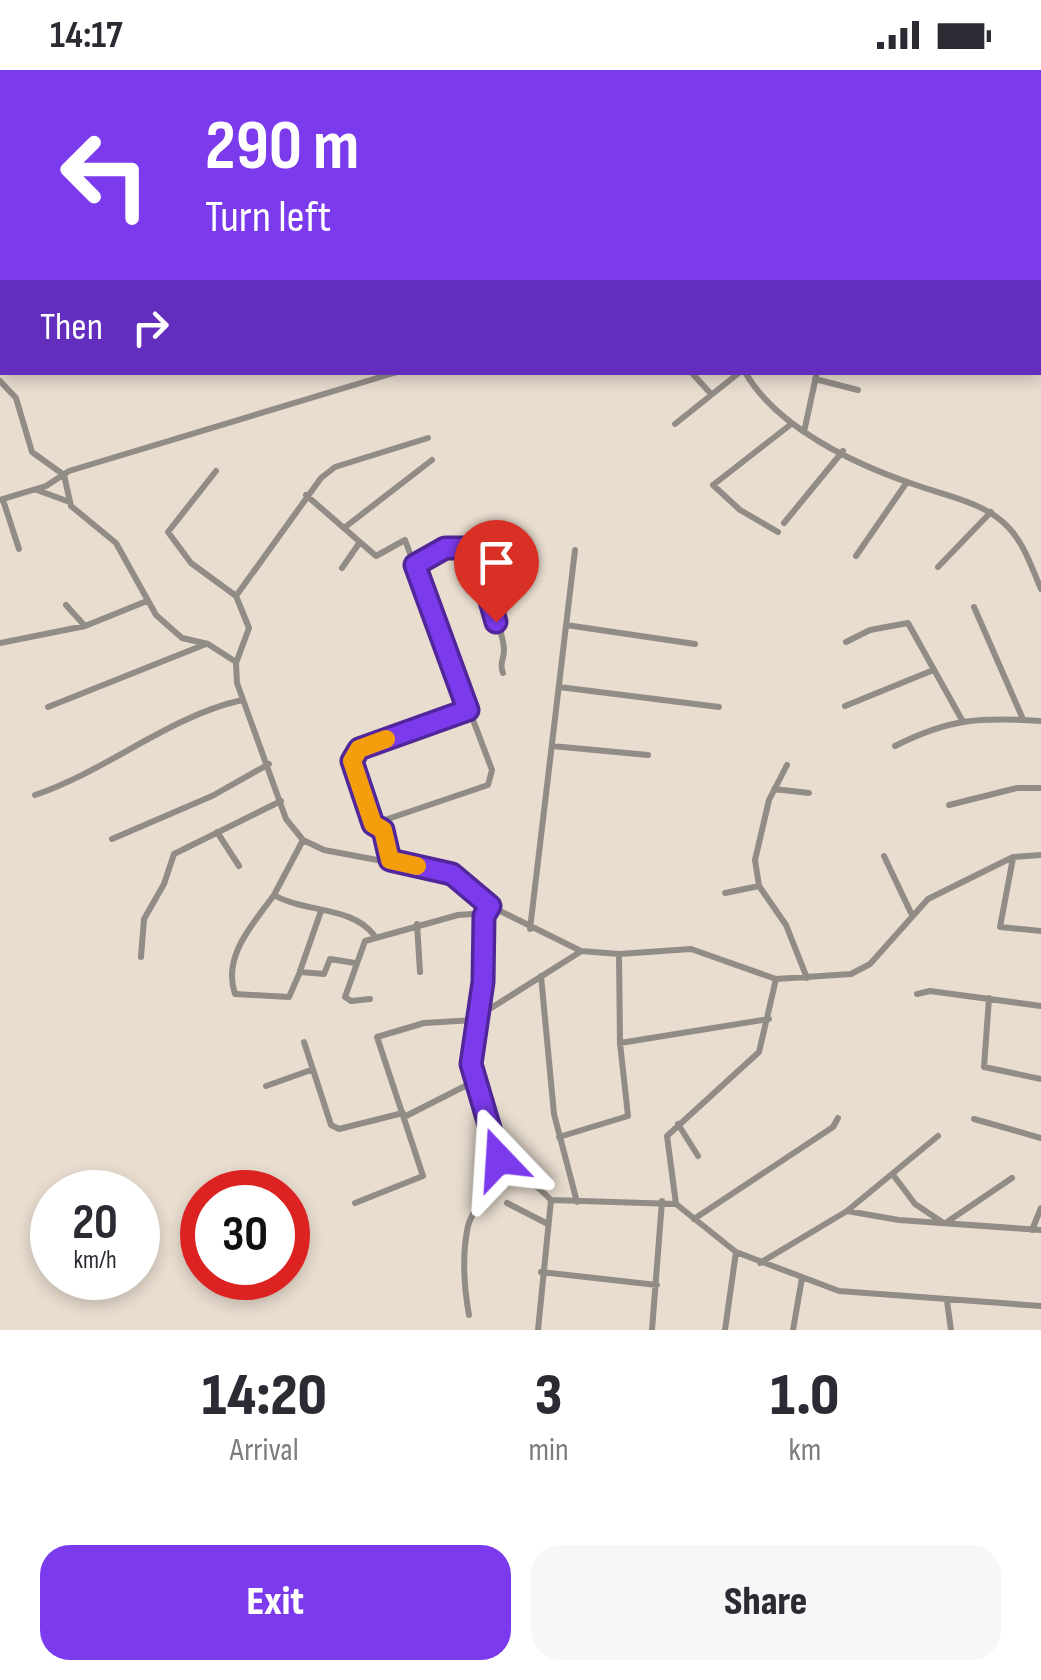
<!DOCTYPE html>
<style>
:root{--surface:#fff;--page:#f7f7f7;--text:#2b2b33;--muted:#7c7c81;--accent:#7c3aed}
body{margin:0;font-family:"Sofia Sans Condensed",sans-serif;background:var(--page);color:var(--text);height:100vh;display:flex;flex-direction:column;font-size:38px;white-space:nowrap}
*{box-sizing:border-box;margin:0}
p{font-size:32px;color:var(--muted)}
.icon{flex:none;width:55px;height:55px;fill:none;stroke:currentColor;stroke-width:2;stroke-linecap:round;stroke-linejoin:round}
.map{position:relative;height:1260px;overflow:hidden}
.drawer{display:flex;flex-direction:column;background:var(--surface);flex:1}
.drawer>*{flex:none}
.banner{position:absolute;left:0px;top:0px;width:1042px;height:305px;box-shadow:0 5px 15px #0003;background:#7c3aed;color:#fff;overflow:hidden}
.speed{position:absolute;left:30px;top:1100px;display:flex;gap:20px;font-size:50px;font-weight:700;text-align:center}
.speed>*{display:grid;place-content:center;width:130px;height:130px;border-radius:50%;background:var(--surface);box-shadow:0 5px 15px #0003;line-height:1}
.speed small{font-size:25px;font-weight:400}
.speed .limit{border:15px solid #d22;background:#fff;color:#111}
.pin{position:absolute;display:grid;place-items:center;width:85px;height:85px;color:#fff;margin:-102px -42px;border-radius:50% 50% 50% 0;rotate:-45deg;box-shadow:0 0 10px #0007}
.pin .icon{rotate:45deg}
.me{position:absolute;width:110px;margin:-55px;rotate:340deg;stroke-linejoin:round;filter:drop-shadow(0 0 8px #0008)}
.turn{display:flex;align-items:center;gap:35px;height:210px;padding:0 40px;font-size:45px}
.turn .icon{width:130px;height:130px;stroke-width:2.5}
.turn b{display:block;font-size:70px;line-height:85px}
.then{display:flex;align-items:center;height:95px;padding:0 40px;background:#0003;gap:20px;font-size:38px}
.eta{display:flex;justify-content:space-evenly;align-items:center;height:170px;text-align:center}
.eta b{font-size:60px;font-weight:800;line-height:70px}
.button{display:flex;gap:20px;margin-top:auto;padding:20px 40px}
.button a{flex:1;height:115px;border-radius:30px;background:var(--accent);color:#fff;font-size:40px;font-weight:800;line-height:115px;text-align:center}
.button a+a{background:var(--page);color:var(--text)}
.status{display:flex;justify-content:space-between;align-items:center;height:70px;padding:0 50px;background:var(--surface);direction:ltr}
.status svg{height:28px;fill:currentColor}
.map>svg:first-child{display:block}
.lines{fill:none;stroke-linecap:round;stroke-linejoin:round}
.minor{stroke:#928c87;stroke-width:6}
.route-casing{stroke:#51269a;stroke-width:25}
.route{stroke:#7c3aed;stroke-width:18}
.slow{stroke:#f59e0b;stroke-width:18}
</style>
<div class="status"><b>14:17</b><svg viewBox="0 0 49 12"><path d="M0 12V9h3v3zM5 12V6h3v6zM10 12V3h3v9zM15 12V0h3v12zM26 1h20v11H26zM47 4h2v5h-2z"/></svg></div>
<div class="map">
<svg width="1041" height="1260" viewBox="0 0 1041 1260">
<rect width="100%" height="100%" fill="#e8ddcf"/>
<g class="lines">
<path class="minor" d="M178,0L182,2
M29,2L30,0
M114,2L115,0
M214,2L216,0
M691,302L711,324
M745,302C776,357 854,394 913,414C943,425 980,431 1004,453C1023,470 1031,496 1041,519
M815,309L858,320
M0,311L16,328L32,382L64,405L71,436L116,473L156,545L182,568L208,574L236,592
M675,354L740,302
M804,362L817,302
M216,401L168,462L191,493L236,526L321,408L335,397L428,368
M37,420L67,431
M306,425L376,486L405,470L492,700L488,715L373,754
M0,430L46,416L69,401L397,302
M3,430L19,479
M784,453L843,381
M344,458L432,390
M778,462L740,440L713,415L790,355
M856,486L907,412
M415,495L455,476C474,481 504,560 504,580C504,591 499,592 503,603
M938,497L991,442
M342,498L360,472
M236,526L249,558L236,593L237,613L286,749L303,770L324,780L452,804L490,836L581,881L619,884L691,879L776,909L851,904L870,894L928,829L1013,787L1041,785
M66,535L84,555
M974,537L1022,647
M566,555L695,574
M846,572L870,560L908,553L962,650
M0,573L85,556L147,531
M559,617L719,637
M845,636L931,601
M48,637L206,574
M552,676L648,685
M895,676C950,648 982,647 1041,651
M787,695L769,730L755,790L759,816L786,855L807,908
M774,719L809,723
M35,725C107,701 167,647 242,630
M949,735L1017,718H1041
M217,762L239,796
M112,769L212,726L269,694
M884,786L911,843
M1013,788L1000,857L1041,861
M390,790C381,754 356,727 352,687L359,679L468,640
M725,823L759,816
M274,825L303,770
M484,846C491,920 459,976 484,1049C488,1060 491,1076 499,1084C515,1101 535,1113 551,1130L676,1134L736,1182L839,1221L1041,1236
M417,854L420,902
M530,859L575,480
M141,887L144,849L164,814L174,784L281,731
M355,893L330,889L324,904L300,902L289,927L235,924C222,886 253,854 274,825C305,843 352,836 374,865
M300,901L321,841
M541,906L554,1044L577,1132
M917,924L930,921L1041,936
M989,928L984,997L1041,1009
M370,929L351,931L345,927L365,871L458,845L486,843
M480,945L580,882
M304,972L331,1055L339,1059L403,1043
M620,973L769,949
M266,1016L311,1000
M406,1046L473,1012
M974,1049L1041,1068
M678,1054L698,1086
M559,1067L628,1046L620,973L619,884
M894,1106L915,1134L942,1152
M355,1133L423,1106L377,967L424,953L475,950
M507,1133L546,1153
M676,1134L667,1066L759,982L776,909
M847,1141L899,1150L1041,1160
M694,1149L833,1057L838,1048
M947,1152L1012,1108
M1032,1160L1041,1138
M760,1193L847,1141L938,1066
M541,1202L657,1215
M947,1231L951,1260
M469,1245C464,1217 462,1184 468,1156C474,1131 502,1117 497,1084
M538,1260L551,1130
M652,1260L662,1131
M725,1260L736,1182
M793,1260L802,1208"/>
</g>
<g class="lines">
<g class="route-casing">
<path id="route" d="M496,552L488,524L463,478H445L415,495L468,640L359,679L352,691L373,754L383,760L390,790L452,804L490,836L484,846L483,912L471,994L499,1089"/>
</g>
<use href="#route" class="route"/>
<path class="slow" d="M386,669L359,679L352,691L373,754L383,760L390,790L417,796"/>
</g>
</svg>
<div class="speed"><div>20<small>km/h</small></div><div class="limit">30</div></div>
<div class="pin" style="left:496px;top:552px;background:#d93025"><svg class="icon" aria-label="arrive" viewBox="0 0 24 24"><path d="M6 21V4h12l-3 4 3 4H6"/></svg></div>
<svg class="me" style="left:499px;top:1089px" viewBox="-20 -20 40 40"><path d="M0-17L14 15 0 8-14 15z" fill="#7c3aed" stroke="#fff" stroke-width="4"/></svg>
<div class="banner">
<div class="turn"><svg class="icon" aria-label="left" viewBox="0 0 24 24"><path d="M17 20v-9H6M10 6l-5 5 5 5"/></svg><div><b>290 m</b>Turn left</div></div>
<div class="then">Then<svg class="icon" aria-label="right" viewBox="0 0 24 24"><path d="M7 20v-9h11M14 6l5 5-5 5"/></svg></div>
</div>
</div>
<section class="drawer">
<div class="eta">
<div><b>14:20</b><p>Arrival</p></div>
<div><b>3</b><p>min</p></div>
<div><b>1.0</b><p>km</p></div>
</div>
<div class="button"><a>Exit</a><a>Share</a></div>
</section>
